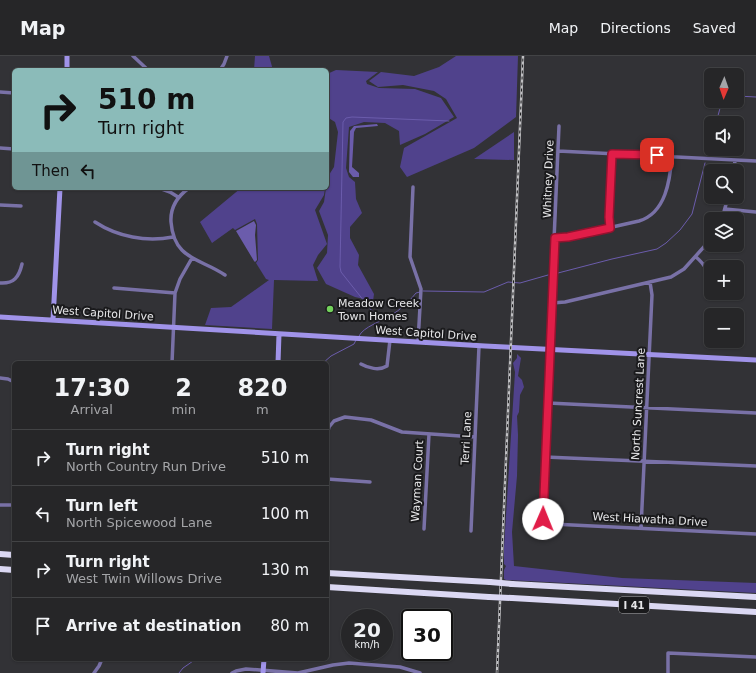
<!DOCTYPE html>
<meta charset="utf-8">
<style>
:root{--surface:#262628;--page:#2e2e30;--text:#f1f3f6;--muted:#a4a5a8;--line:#424345}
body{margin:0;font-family:"DejaVu Sans",sans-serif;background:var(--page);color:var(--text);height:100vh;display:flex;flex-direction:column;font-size:15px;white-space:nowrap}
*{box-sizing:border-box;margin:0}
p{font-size:13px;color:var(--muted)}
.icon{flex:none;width:22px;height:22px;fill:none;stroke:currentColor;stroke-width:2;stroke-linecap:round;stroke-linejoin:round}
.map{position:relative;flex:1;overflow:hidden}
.panel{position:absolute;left:12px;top:305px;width:317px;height:300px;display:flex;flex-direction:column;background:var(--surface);border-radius:6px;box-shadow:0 1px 3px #0004,0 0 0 1px var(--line)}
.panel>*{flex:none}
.guide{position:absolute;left:12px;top:12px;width:317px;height:122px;border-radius:6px;box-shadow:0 1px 3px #0004,0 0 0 1px var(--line);background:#8bbbb9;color:#111;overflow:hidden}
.needle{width:26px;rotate:182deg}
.fabs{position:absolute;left:704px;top:12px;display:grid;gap:8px}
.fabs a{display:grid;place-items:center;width:40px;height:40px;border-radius:6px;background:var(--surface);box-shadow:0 1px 3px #0004,0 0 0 1px var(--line);font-size:20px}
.speed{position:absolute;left:341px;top:553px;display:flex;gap:8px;font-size:20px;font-weight:700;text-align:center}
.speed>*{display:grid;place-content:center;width:52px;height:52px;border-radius:50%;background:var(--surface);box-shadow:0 1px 3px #0004,0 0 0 1px var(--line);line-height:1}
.speed small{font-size:10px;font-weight:400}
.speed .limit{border:2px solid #111;border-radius:6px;background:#fff;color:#111}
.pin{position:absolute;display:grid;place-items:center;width:34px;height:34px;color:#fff;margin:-17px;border-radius:8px;box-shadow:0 2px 6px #0006}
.me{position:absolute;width:44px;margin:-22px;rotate:1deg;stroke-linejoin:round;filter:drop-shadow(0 0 3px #0008)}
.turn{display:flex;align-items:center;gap:14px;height:84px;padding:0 20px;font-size:18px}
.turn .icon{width:52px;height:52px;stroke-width:2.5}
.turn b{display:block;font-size:28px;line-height:34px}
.then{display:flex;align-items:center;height:38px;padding:0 20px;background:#0003;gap:8px;font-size:15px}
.eta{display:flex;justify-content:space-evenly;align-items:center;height:68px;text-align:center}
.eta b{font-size:24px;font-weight:800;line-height:28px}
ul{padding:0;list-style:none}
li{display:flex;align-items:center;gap:12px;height:56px;padding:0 20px;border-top:1px solid var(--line)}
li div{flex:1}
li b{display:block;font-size:15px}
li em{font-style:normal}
header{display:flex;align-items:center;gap:24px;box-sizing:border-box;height:56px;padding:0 20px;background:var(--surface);border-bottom:1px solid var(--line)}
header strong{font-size:19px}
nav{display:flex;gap:22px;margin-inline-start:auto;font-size:14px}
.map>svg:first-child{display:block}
.green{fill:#50428c}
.water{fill:#6b5cac}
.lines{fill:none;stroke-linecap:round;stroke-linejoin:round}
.stream{stroke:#6b5cac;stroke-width:1}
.street{stroke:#7971a7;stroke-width:3.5}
.secondary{stroke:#a093e9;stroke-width:5}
.highway{stroke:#dbd8f3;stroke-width:6}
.rail-casing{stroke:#c0c0c3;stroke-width:2.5}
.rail{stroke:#1a1a1c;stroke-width:1;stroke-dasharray:3;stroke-linecap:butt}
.highway-bridge{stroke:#dbd8f3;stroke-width:6}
.route-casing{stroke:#92132f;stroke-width:10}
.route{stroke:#e11d48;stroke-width:7}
.poi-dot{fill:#73d25c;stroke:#1a1a1c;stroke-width:1.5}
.labels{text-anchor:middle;stroke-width:4;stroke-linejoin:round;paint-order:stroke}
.shield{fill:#1a1a1c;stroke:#a9a9ab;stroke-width:1}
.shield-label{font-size:10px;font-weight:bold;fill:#e6e6e8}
.street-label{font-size:11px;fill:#e6e6e8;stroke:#1a1a1c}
.poi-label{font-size:11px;fill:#e6e6e8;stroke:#1a1a1c;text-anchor:start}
</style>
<header>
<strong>Map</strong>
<nav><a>Map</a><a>Directions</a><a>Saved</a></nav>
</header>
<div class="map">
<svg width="756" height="617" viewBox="0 0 756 617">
<rect width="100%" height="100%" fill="#323236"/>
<path class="green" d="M255,0H269L273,14H254Z
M456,0H518L516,61L474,92L407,121L400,111L404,92L457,62L446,43L434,35L403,29L378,31L369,25L381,16L414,20L439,11Z
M336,14L378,16L366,25L367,28L379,32L415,33L441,42L454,61L425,78L400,89L399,75L385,67L364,66L349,71L346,112L349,121L355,126L356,143L362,157L350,171V182L359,199L358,209L374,238L373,245L355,241L326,228L317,212L327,197L328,179L319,155L324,146L326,132H327V122L334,111L338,76L335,66L327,61V18Z
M514,76V104L474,103Z
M241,132H325L324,139L315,154L327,188L318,199L313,209L318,225L274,224L272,273L205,269L211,252L231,251L269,224L266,223L256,207L258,204L257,168L255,163L235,174L233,172L212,187L200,166Z
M517,298L521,302L518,320L522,324L524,331L520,339L519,356L517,360L518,379L517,420L512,476L514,510L622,522L756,527V537L506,524L504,523V514L506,510L504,508V491L515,316L513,307L517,302Z"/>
<path class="water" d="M377,68L378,70L356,72L354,76L352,111L359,117V121H353L349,116L350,75L354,70Z
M254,165L256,169L255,179L257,204L255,206L254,205L236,175Z"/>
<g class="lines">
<path class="stream" d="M737,40L756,41
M716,67L722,45
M707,97L711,83
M558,217L612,203L657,193L666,187L680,174L692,158L705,107
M423,235L484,236L508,226L520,227L548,219
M383,263L372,255L341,216L340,211L343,66L346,62L352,61L449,65
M359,280C363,271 382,265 390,260C400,254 409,246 416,237L420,236
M323,307L331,300L354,288L356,284
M179,617L183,612L196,603"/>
<path class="street" d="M133,0L148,14
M220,14L224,8L227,0
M0,36L14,37
M559,70L542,458L543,465L552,468L756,478
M0,92L14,93
M558,95L756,105
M734,115L735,104
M413,131L410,201L421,233L418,286
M159,132L170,136L178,141
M189,132C178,140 170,151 171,166C174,204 200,202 225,219
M0,149L21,150
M725,153L756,156
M722,163L728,141
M95,166C118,181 146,186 173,181
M610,172L609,161L612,97
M555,182L568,181L639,165C666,157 670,124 672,100
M696,201C715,217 704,225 712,243
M0,227C14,228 19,221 22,208
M114,232L175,237
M552,247L565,246L671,221L684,213L711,183
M172,307L175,237L180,223L192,202
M361,308C368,312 379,315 387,310L390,284
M0,322L8,323L14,326
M548,347L756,357
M327,379L329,371L334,365L345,361L371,364L402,376L475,381
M545,401L756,410
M327,423L370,426
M0,449H14
M641,472L652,239L650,226
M424,473L429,378
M541,474L546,467
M471,475L479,290
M94,617L99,610L102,603
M232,617L236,615L246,613L298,617L333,609L349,607L400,611L420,617
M668,617V597L756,601"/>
<path class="secondary" d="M67,14V0
M0,261L485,290L756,304
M53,264L60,132
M278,307L279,278
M263,617L264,603"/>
<path class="highway" d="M0,498L14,499
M0,513L14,514
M327,517L490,526
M512,528L756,541
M327,531L489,541
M512,542L756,556"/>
<g class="rail-casing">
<path id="rail" d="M497,617L523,0"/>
</g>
<use href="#rail" class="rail"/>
<path class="highway-bridge" d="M490,526L512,528
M489,541L512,542"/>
</g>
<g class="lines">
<g class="route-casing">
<path id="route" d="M543,463L555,182L568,181L610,172L609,161L612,98L657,99"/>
</g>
<use href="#route" class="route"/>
</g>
<circle class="poi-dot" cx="330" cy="253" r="4"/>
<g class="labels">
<rect class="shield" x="619" y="541" width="30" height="16" rx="3"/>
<g class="shield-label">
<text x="634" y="553">I 41</text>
</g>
<g class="street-label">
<text transform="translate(548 123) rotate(-88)" y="4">Whitney Drive</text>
<text transform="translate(103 257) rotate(4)" y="4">West Capitol Drive</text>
<text transform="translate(426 277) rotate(4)" y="4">West Capitol Drive</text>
<text transform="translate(638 348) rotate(-87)" y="4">North Suncrest Lane</text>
<text transform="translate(466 382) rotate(-87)" y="4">Terri Lane</text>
<text transform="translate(417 425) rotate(-87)" y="4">Wayman Court</text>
<text transform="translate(650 463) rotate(3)" y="4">West Hiawatha Drive</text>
</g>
<g class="poi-label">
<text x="338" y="251">Meadow Creek<tspan x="338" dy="13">Town Homes</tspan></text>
</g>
</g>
</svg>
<div class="fabs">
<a><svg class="needle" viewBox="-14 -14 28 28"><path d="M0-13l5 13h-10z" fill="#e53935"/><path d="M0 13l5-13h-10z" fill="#a4a5a8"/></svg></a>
<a><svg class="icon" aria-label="sound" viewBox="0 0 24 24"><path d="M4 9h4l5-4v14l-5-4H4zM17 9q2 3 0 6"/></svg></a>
<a><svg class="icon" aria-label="search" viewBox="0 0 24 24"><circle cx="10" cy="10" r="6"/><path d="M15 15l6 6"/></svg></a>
<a><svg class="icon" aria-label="layers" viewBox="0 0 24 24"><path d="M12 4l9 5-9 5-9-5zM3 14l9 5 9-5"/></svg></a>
<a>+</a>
<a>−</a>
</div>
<div class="speed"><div>20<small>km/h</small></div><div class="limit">30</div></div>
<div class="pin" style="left:657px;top:99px;background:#d93025"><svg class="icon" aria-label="arrive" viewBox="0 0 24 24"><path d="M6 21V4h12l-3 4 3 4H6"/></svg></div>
<svg class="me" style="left:543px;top:463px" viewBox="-20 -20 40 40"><circle r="19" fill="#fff"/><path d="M0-13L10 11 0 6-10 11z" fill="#e11d48"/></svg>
<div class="guide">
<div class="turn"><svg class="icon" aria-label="right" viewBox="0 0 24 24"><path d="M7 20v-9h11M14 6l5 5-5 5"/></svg><div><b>510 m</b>Turn right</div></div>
<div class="then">Then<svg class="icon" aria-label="left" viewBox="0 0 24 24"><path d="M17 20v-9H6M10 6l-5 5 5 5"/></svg></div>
</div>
<section class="panel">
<div class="eta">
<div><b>17:30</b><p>Arrival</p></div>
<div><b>2</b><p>min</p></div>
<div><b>820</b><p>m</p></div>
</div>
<ul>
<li><svg class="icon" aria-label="right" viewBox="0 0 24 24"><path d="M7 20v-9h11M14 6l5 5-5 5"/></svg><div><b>Turn right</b><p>North Country Run Drive</p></div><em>510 m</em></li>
<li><svg class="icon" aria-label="left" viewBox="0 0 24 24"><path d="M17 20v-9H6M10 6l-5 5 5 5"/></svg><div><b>Turn left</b><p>North Spicewood Lane</p></div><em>100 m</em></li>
<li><svg class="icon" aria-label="right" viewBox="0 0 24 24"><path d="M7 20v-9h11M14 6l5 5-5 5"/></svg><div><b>Turn right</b><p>West Twin Willows Drive</p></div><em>130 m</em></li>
<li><svg class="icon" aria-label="arrive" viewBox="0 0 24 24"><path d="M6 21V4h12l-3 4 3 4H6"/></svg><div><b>Arrive at destination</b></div><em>80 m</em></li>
</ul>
</section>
</div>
